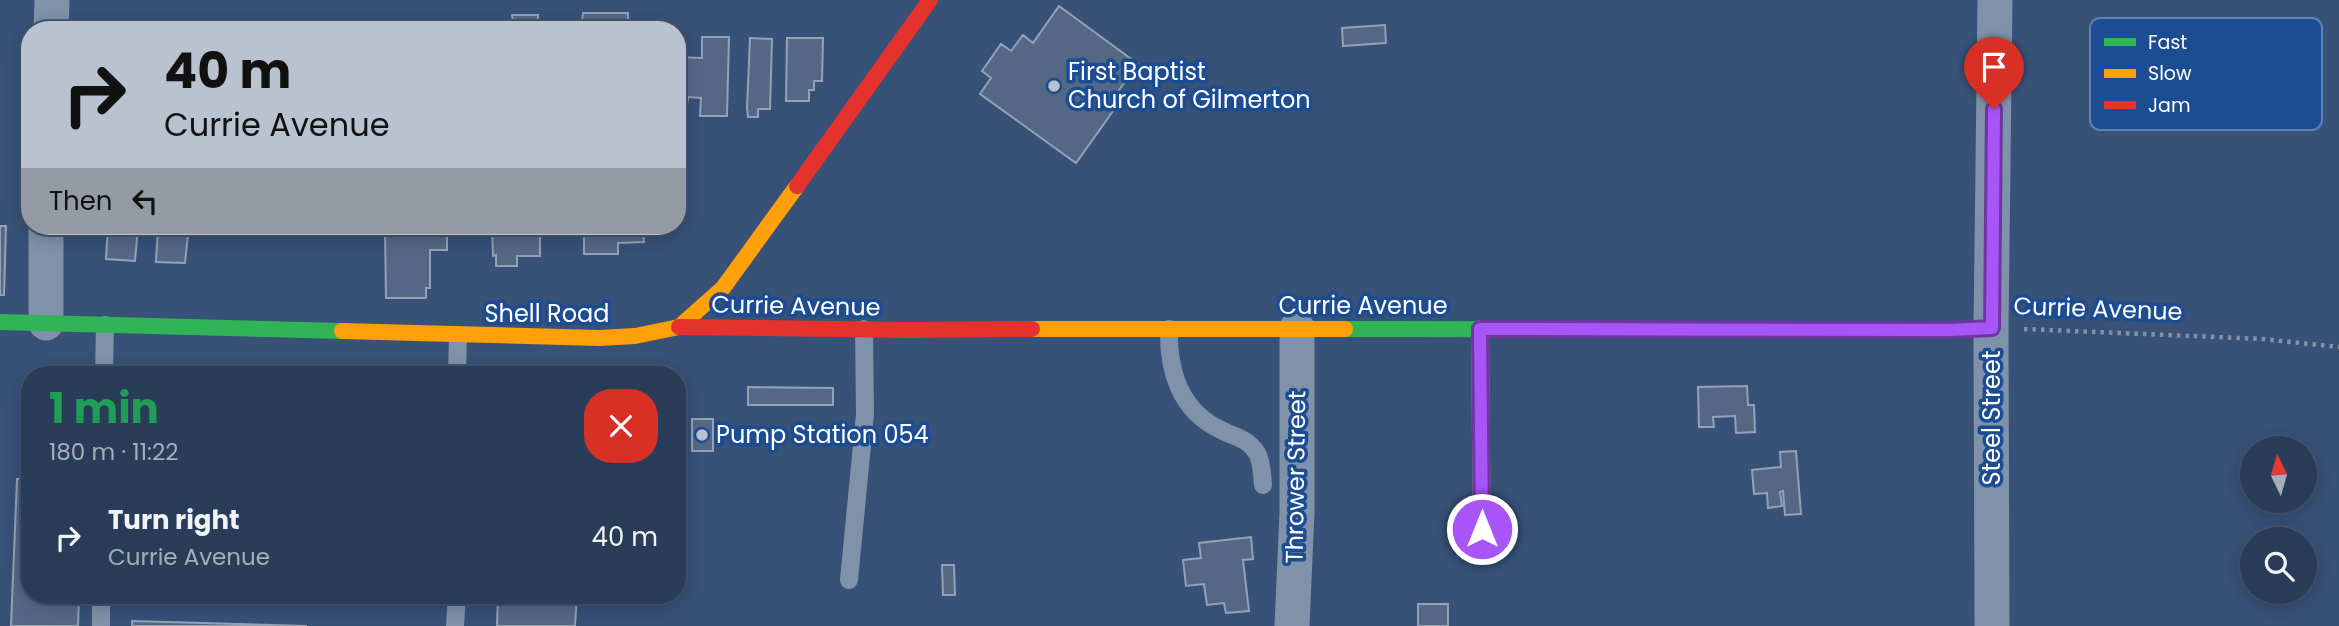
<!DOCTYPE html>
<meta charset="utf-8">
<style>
:root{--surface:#293d59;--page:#354862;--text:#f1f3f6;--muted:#a5aeba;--line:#45566f}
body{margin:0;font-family:Poppins,sans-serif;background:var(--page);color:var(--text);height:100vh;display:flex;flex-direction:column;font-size:26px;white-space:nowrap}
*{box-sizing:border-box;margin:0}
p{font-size:23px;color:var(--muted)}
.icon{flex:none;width:38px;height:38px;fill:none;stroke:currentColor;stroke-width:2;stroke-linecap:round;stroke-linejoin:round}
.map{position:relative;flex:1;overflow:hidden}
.side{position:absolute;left:21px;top:366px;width:665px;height:238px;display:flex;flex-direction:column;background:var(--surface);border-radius:28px;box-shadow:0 4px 18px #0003,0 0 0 2px var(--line)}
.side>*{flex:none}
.guide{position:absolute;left:21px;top:21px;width:665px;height:214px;border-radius:28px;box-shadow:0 4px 18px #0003,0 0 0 2px var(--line);background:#b9c2cf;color:#111;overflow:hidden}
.needle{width:46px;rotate:355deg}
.controls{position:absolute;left:2240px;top:436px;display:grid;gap:14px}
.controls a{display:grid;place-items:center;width:77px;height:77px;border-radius:50%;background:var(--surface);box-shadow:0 4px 18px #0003,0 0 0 2px var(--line);font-size:35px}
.pin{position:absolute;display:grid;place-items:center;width:60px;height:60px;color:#fff;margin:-72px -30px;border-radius:50% 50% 50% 0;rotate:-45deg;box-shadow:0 0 7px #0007}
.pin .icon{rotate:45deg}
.me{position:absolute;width:77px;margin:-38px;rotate:0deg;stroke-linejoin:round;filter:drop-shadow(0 0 5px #0008)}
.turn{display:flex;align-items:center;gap:24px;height:147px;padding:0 28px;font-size:32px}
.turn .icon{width:91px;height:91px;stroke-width:2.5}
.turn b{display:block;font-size:49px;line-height:60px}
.then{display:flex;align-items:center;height:66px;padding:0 28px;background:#0003;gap:14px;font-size:26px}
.round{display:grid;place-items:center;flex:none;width:74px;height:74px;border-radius:28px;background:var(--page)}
.head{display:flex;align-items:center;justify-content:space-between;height:119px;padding:0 28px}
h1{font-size:42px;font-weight:700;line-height:52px;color:#1e9e55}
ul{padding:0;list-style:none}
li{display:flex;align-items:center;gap:21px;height:105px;padding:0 28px}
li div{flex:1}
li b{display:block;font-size:26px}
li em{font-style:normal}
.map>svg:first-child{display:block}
.building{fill:#546886;stroke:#94a2b8;stroke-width:2}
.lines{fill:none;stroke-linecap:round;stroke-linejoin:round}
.path{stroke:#7f92aa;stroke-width:4.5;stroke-dasharray:3.5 5;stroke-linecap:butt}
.lane{stroke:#7f92aa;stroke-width:18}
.street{stroke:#7f92aa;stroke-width:35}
.fast{stroke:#30b455;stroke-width:16}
.slow{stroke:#ff9f0a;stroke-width:16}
.jam{stroke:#e5322d;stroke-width:16}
.route-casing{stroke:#6d37a1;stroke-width:18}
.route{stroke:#a855f7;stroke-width:12}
.poi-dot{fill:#b9c2cf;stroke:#1c4c92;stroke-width:2.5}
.labels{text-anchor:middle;stroke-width:7;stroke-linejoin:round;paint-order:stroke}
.poi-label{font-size:24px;fill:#fff;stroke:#1c4c92;text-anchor:start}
.street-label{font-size:24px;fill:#fff;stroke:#1c4c92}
.key{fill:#1c4c92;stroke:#6082b3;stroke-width:2}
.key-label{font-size:19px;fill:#fff}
</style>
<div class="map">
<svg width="2339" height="626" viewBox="0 0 2339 626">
<rect width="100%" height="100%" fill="#375177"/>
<path class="building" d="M1059,6L1138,64L1112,100L1118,104L1076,163L980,94L991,78L982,71L1001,44L1011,51L1023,35L1033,43Z
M583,13H628V30H581Z
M512,15H538V24H553V30H506V24H513Z
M305,21L342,22V30H305Z
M1385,25L1386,43L1343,46L1342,28Z
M702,37H729L727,116H700L701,98L688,97L687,105H677V57L702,58Z
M750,38L772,39L770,109H758V117H748L747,108Z
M787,38H823L822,81H814V90H809V101H786Z
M0,226H6L4,295H0Z
M108,226H138L135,261L106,259Z
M158,226H189L185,263L156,262Z
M492,226H540V256H517V266H496V255L493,256Z
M584,226H643L644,242L618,243V254H584Z
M385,229L447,231V250H430V288H426V298H386Z
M1747,386L1748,405H1754L1755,432L1736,433L1735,416L1713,417L1714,427H1699L1698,387Z
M748,387L833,388V405H748Z
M692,419H713V451H692Z
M1796,451L1801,514L1785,515L1783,491L1780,492L1782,506L1768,508L1767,493L1754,494L1752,470L1781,467L1780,452Z
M17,479H30V595H79L78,626H11Z
M1251,537L1253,559L1243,560L1249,611L1226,613L1224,603L1207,605L1204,584L1186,586L1183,560L1201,558L1199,543Z
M942,565H954L955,595H943Z
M498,595H577L575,626H497Z
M1418,604H1448V626H1418Z
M132,621L307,626H132Z"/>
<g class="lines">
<path class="path" d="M2024,329L2263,339L2339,347"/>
<path class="lane" d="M1169,329C1168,371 1180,411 1221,430C1236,438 1246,437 1257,453C1262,461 1262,476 1263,485
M1480,329L1482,554
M104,374L105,325
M457,374L458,336
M849,580L865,414L864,329
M101,626V595
M455,626L457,595"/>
<path class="street" d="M51,30L52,0
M46,226V323
M1292,626L1297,512V328
M1992,626L1991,328L1995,0"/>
<path class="fast" d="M0,322L342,331
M1345,329L1950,330L1991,328"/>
<path class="slow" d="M1032,329H1345
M342,331L599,338L635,336L679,327L723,288L797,186"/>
<path class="jam" d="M797,186L930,0
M679,327L907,330L1032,329"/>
</g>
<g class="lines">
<g class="route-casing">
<path id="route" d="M1482,529L1480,329L1950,330L1992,328L1994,109"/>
</g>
<use href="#route" class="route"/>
</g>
<g class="poi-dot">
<circle cx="1054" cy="86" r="7"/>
<circle cx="702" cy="435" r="7"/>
</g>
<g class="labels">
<g class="poi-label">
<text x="1068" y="80">First Baptist<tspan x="1068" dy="28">Church of Gilmerton</tspan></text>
<text x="716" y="443">Pump Station 054</text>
</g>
<g class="street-label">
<text transform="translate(796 306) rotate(1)" y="8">Currie Avenue</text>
<text x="1363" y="314">Currie Avenue</text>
<text transform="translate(2098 309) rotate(2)" y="8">Currie Avenue</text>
<text x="547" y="322">Shell Road</text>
<text transform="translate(1992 418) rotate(-90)" y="8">Steel Street</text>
<text transform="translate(1296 477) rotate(-89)" y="8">Thrower Street</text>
</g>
</g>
<rect x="2090" y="18" width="232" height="112" rx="10" class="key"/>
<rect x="2104" y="38" width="32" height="8" fill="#30b455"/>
<rect x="2104" y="69" width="32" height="9" fill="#ff9f0a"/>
<rect x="2104" y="101" width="32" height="8" fill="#e5322d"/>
<g class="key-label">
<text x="2148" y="49">Fast</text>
<text x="2148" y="80">Slow</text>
<text x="2148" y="112">Jam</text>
</g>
</svg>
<div class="controls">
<a><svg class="needle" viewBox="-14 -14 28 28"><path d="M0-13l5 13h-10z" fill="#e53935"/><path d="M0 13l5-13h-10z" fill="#a5aeba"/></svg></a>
<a><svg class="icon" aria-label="search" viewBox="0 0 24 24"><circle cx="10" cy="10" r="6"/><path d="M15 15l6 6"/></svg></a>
</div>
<div class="pin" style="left:1994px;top:109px;background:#d93025"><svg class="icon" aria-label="arrive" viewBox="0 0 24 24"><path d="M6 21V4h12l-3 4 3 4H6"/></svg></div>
<svg class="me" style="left:1482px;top:529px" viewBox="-20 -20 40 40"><circle r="17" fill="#a855f7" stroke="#fff" stroke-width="3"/><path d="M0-11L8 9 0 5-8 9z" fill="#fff"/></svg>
<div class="guide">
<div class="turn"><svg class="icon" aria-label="right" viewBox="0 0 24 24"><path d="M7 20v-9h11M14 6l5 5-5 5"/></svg><div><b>40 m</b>Currie Avenue</div></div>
<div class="then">Then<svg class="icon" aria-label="left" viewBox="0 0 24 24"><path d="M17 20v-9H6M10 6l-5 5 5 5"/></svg></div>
</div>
<section class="side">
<div class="head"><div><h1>1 min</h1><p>180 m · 11:22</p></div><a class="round" style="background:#d93025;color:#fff"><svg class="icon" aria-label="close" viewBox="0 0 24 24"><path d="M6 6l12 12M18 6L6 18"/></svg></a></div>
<ul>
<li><svg class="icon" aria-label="right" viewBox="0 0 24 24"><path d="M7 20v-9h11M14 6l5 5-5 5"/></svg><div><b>Turn right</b><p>Currie Avenue</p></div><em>40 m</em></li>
</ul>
</section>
</div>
